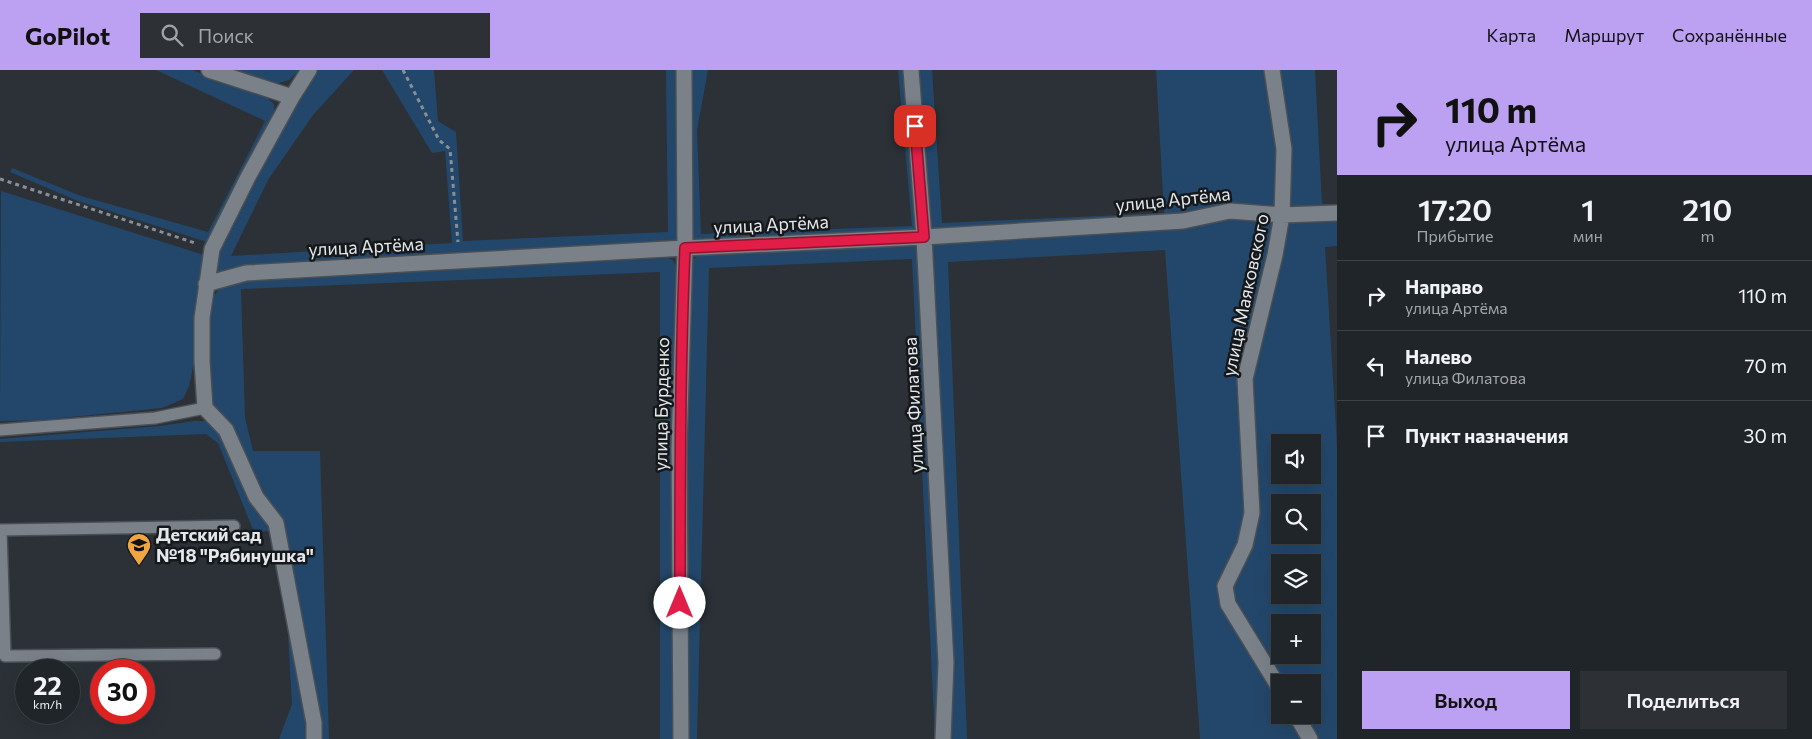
<!DOCTYPE html>
<html lang="ru">
<meta charset="utf-8">
<style>
:root{--surface:#202529;--page:#2d3135;--text:#f1f3f6;--muted:#a2a5a8;--line:#3d4246;--accent:#bca0f2}
body{margin:0;font-family:Commissioner,sans-serif;background:var(--page);color:var(--text);height:100vh;display:flex;flex-direction:column;font-size:19px;white-space:nowrap}
*{box-sizing:border-box;margin:0}
p{font-size:16px;color:var(--muted)}
.icon{flex:none;width:28px;height:28px;fill:none;stroke:currentColor;stroke-width:2;stroke-linecap:round;stroke-linejoin:round}
.map{position:relative;flex:1;overflow:hidden}
.drawer{display:flex;flex-direction:column;background:var(--surface);width:475px}
.drawer>*{flex:none}
.guide{background:#bca0f2;color:#111;overflow:hidden}
.tools{position:absolute;left:1271px;top:364px;display:grid;gap:10px}
.tools a{display:grid;place-items:center;width:50px;height:50px;border-radius:0px;background:var(--surface);box-shadow:0 5px 20px #0002,0 0 0 1px var(--line);font-size:25px}
.speed{position:absolute;left:15px;top:589px;display:flex;gap:10px;font-size:25px;font-weight:700;text-align:center}
.speed>*{display:grid;place-content:center;width:65px;height:65px;border-radius:50%;background:var(--surface);box-shadow:0 5px 20px #0002,0 0 0 1px var(--line);line-height:1}
.speed small{font-size:12px;font-weight:400}
.speed .limit{border:8px solid #d22;background:#fff;color:#111}
.pin{position:absolute;display:grid;place-items:center;width:42px;height:42px;color:#fff;margin:-21px;border-radius:10px;box-shadow:0 2px 8px #0006}
.me{position:absolute;width:55px;margin:-28px;rotate:0deg;stroke-linejoin:round;filter:drop-shadow(0 0 4px #0008)}
.turn{display:flex;align-items:center;gap:18px;height:105px;padding:0 25px;font-size:22px}
.turn .icon{width:65px;height:65px;stroke-width:2.5}
.turn b{display:block;font-size:35px;line-height:42px}
.eta{display:flex;justify-content:space-evenly;align-items:center;height:85px;text-align:center}
.eta b{font-size:30px;font-weight:600;line-height:35px}
.action{display:flex;gap:10px;margin-top:auto;padding:10px 25px}
.action a{flex:1;height:58px;border-radius:0px;background:var(--accent);color:#111;font-size:20px;font-weight:600;line-height:58px;text-align:center}
.action a+a{background:var(--page);color:var(--text)}
ul{padding:0;list-style:none}
li{display:flex;align-items:center;gap:15px;height:70px;padding:0 25px;border-top:1px solid var(--line)}
li div{flex:1}
li b{display:block;font-size:19px}
li em{font-style:normal}
header{display:flex;align-items:center;gap:30px;box-sizing:border-box;height:70px;padding:0 25px;background:var(--accent);color:#111}
header strong{font-size:24px}
nav{display:flex;gap:28px;margin-inline-start:auto;font-size:18px}
.search{width:350px;height:45px;background:var(--page);display:flex;align-items:center;gap:12px;box-sizing:border-box;padding:0 18px;border-radius:0px;color:var(--muted);font-size:19px}
main{display:flex;flex:1;min-height:0}
.map>svg:first-child{display:block}
.green{fill:#23476b;fill-rule:evenodd}
.lines{fill:none;stroke-linecap:round;stroke-linejoin:round}
.lane-casing{stroke:#494f54;stroke-width:14}
.street-casing{stroke:#494f54;stroke-width:18}
.path{stroke:#8a8f94;stroke-width:3;stroke-dasharray:4 4;stroke-linecap:butt}
.lane{stroke:#7a8188;stroke-width:11}
.street{stroke:#7a8188;stroke-width:15}
.route-casing{stroke:#92132f;stroke-width:12}
.route{stroke:#e11d48;stroke-width:9}
.labels{text-anchor:middle;stroke-width:5;stroke-linejoin:round;paint-order:stroke}
.street-label{font-size:18px;fill:#e4e8ec;stroke:#16191b}
.poi-label{font-size:18px;font-weight:bold;fill:#e4e8ec;stroke:#16191b;text-anchor:start}
</style>
<header>
<strong>GoPilot</strong>
<div class="search"><svg class="icon" aria-label="search" viewBox="0 0 24 24"><circle cx="10" cy="10" r="6"/><path d="M15 15l6 6"/></svg>Поиск</div>
<nav><a>Карта</a><a>Маршрут</a><a>Сохранённые</a></nav>
</header>
<main>
<div class="map">
<svg width="1337" height="669" viewBox="0 0 1337 669">
<rect width="100%" height="100%" fill="#2b3137"/>
<path class="green" d="M156,0H193L204,5L264,25L274,34L275,45L207,172L78,131L10,102L12,98L81,126L208,162L265,51Z
M227,0H300L289,10L275,14Z
M318,0H354L313,45L268,110L231,186L452,173L445,81L432,83L382,0H434L438,51L456,62L463,171L668,162L666,0H676L678,173L243,196L219,202L215,197C223,165 241,136 257,107C276,71 295,34 318,0Z
M691,0H708L697,60L701,164L912,156L898,0H906L918,157L914,162L691,172Z
M917,0H932L942,153L1164,143L1156,0H1266L1279,79L1276,139L1180,147L933,162L928,156Z
M1279,0H1315L1322,134H1337V137L1289,139Z
M1,121L204,185L194,248V292L189,316L183,329L162,338L41,350L0,351Z
M1230,145L1275,151L1237,307L1245,443L1238,473L1218,516L1250,579L1280,631V645H1288L1302,669H1200L1165,180L948,192L967,669H947L929,179L934,172Z
M1337,151V176L1325,177L1337,375V669H1318L1303,645H1312V612H1284L1235,531L1233,517L1252,479L1260,445L1253,309L1289,153ZM1280,372H1312V405H1280ZM1280,432H1312V465H1280ZM1280,492H1312V525H1280ZM1280,552H1312V585H1280Z
M913,175L919,180L941,592L939,669H935L912,189L709,198L697,669H687L686,378L690,198L693,190L698,185Z
M667,188L673,190L678,200L675,669H660V202L241,219L245,348L253,381H320L329,669H321V649L281,446L259,423L211,336L207,287L213,227L220,218L247,210Z
M194,351H205L220,362L267,453L269,461L254,462L218,373L206,364L0,372V369L160,356Z
M286,530L308,653V669H279L292,634Z"/>
<g class="lines">
<g class="lane-casing">
<path id="lane" d="M0,360L155,348L205,338
M0,460L234,456
M1,460L5,586L215,584"/>
</g>
<g class="street-casing">
<path id="street" d="M209,0L292,27
M309,0L292,27L248,107L212,179L202,248V291L205,338L226,360L256,427L276,453L314,653V669
M911,0L924,167L946,593L943,669
M1272,0L1284,79L1282,145L1275,185L1245,309L1252,443L1245,475L1225,516L1228,534L1280,619
M206,214L246,203L685,178L924,167L1183,151L1230,141L1282,145L1337,143
M1296,645L1310,669
M681,669L679,378L685,178L684,0"/>
</g>
<path class="path" d="M403,0L439,70L450,79L458,172
M0,109L195,173"/>
<use href="#lane" class="lane"/>
<use href="#street" class="street"/>
</g>
<g class="lines">
<g class="route-casing">
<path id="route" d="M680,533C680,415 680,296 685,178L924,167L915,56"/>
</g>
<use href="#route" class="route"/>
</g>
<defs>
<g id="school-pin" transform="scale(1.25)"><path d="M0 17L-7.5 6A9.5 9.5 0 1 1 7.5 6Z" fill="#f1a540" stroke="#16191b"/><path d="M0-5L7-2L0 1L-7-2ZM-4 1L0 2.5L4 1V4Q0 6-4 4Z" fill="#111"/></g>
</defs>
<g fill-rule="evenodd">
<use href="#school-pin" x="139" y="475"/>
</g>
<g class="labels">
<g class="street-label">
<text transform="translate(1173 130) rotate(-6)" y="6">улица Артёма</text>
<text transform="translate(771 155) rotate(-3)" y="6">улица Артёма</text>
<text transform="translate(366 177) rotate(-3)" y="6">улица Артёма</text>
<text transform="translate(1246 225) rotate(-78)" y="6">улица Маяковского</text>
<text transform="translate(662 334) rotate(-89)" y="6">улица Бурденко</text>
<text transform="translate(914 335) rotate(-93)" y="6">улица Филатова</text>
</g>
<g class="poi-label">
<text x="156" y="471">Детский сад<tspan x="156" dy="21">№18 "Рябинушка"</tspan></text>
</g>
</g>
</svg>
<div class="tools">
<a><svg class="icon" aria-label="sound" viewBox="0 0 24 24"><path d="M4 9h4l5-4v14l-5-4H4zM17 9q2 3 0 6"/></svg></a>
<a><svg class="icon" aria-label="search" viewBox="0 0 24 24"><circle cx="10" cy="10" r="6"/><path d="M15 15l6 6"/></svg></a>
<a><svg class="icon" aria-label="layers" viewBox="0 0 24 24"><path d="M12 4l9 5-9 5-9-5zM3 14l9 5 9-5"/></svg></a>
<a>+</a>
<a>−</a>
</div>
<div class="speed"><div>22<small>km/h</small></div><div class="limit">30</div></div>
<div class="pin" style="left:915px;top:56px;background:#d93025"><svg class="icon" aria-label="arrive" viewBox="0 0 24 24"><path d="M6 21V4h12l-3 4 3 4H6"/></svg></div>
<svg class="me" style="left:680px;top:533px" viewBox="-20 -20 40 40"><circle r="19" fill="#fff"/><path d="M0-13L10 11 0 6-10 11z" fill="#e11d48"/></svg>
</div>
<section class="drawer">
<div class="guide">
<div class="turn"><svg class="icon" aria-label="right" viewBox="0 0 24 24"><path d="M7 20v-9h11M14 6l5 5-5 5"/></svg><div><b>110 m</b>улица Артёма</div></div>
</div>
<div class="eta">
<div><b>17:20</b><p>Прибытие</p></div>
<div><b>1</b><p>мин</p></div>
<div><b>210</b><p>m</p></div>
</div>
<ul>
<li><svg class="icon" aria-label="right" viewBox="0 0 24 24"><path d="M7 20v-9h11M14 6l5 5-5 5"/></svg><div><b>Направо</b><p>улица Артёма</p></div><em>110 m</em></li>
<li><svg class="icon" aria-label="left" viewBox="0 0 24 24"><path d="M17 20v-9H6M10 6l-5 5 5 5"/></svg><div><b>Налево</b><p>улица Филатова</p></div><em>70 m</em></li>
<li><svg class="icon" aria-label="arrive" viewBox="0 0 24 24"><path d="M6 21V4h12l-3 4 3 4H6"/></svg><div><b>Пункт назначения</b></div><em>30 m</em></li>
</ul>
<div class="action"><a>Выход</a><a>Поделиться</a></div>
</section>
</main>
